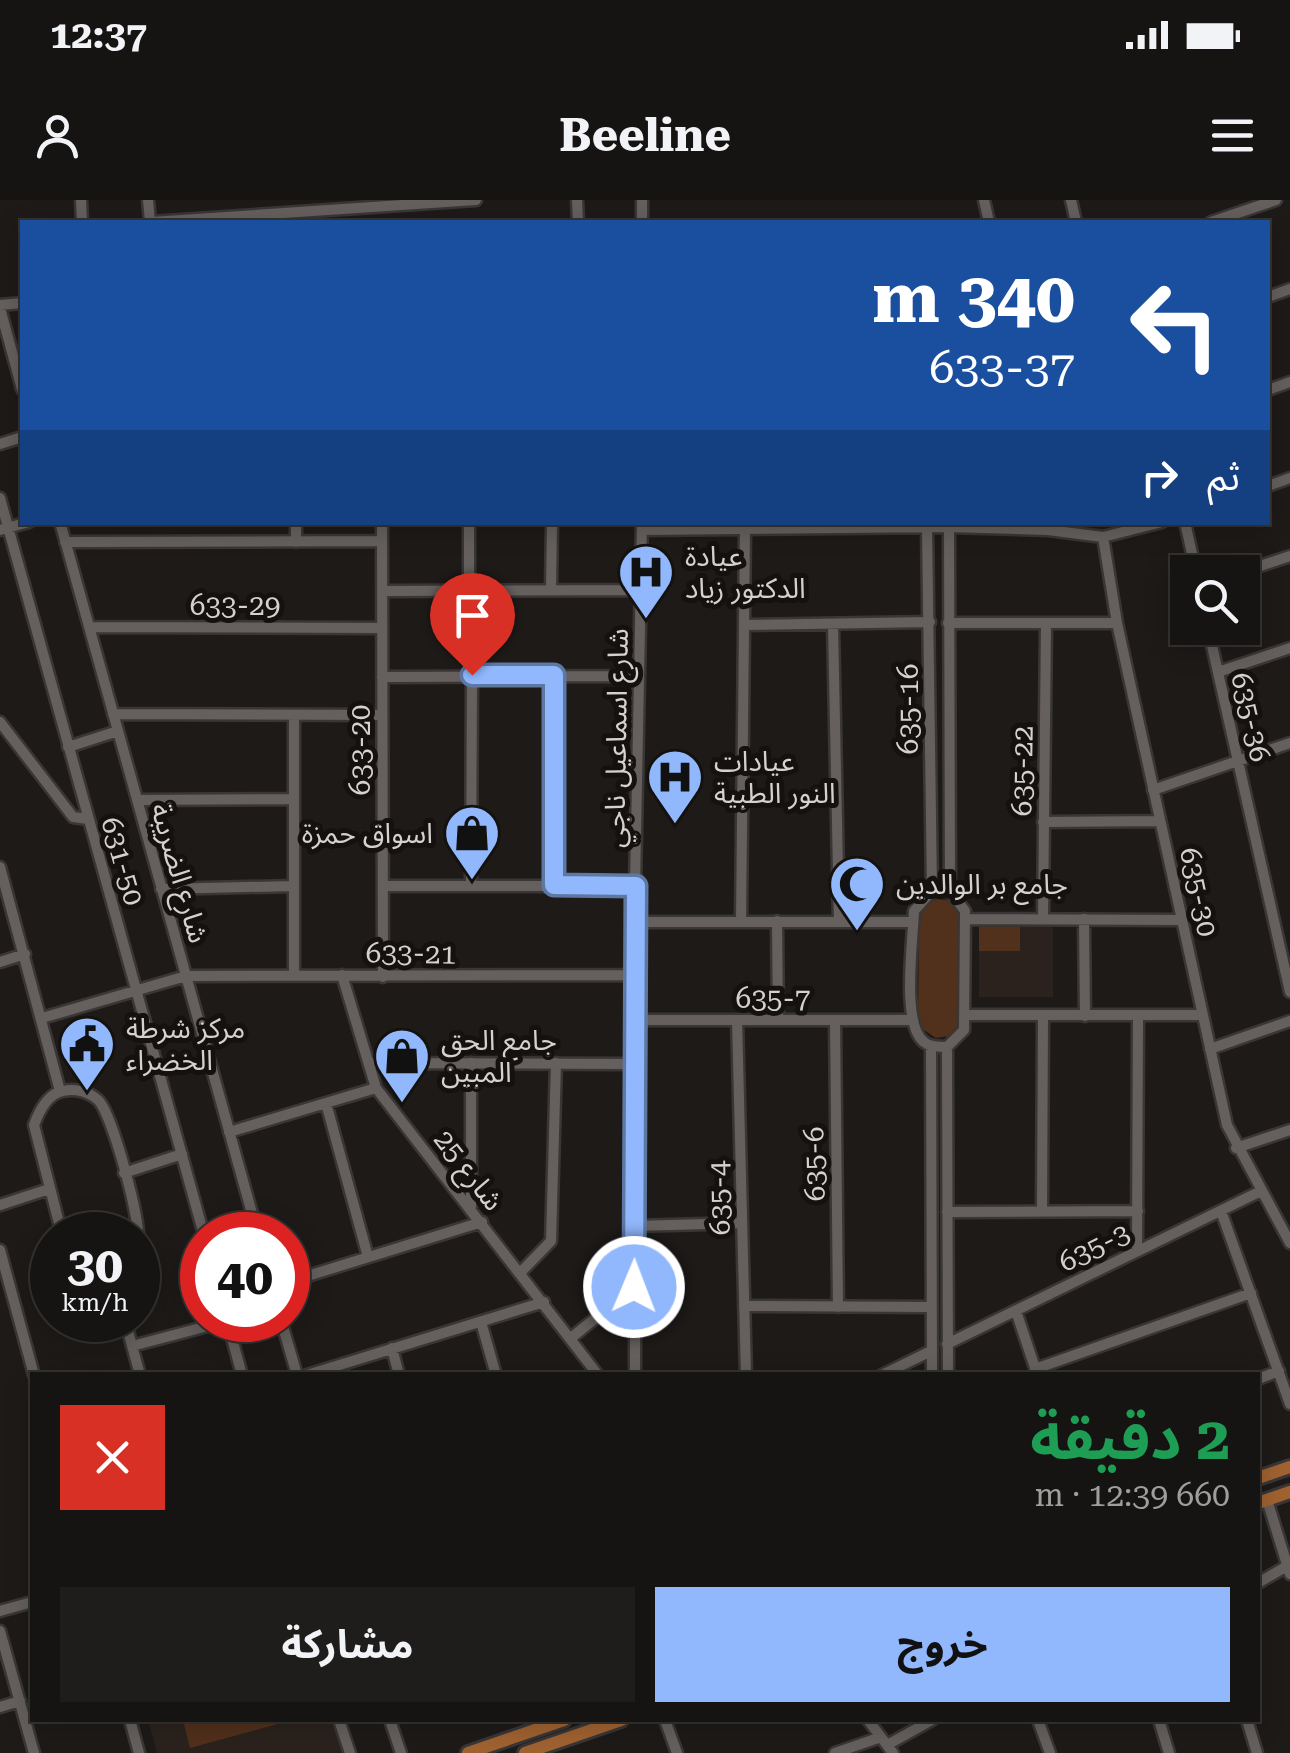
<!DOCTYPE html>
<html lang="ar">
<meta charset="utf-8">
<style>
:root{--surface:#161412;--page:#1f1d1b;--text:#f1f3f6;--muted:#9e9e9f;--line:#353332;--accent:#91b8fd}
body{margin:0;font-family:"Roboto Serif","Noto Sans Arabic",serif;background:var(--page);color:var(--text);direction:rtl;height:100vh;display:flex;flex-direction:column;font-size:38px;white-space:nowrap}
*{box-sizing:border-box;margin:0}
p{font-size:32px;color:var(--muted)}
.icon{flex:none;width:55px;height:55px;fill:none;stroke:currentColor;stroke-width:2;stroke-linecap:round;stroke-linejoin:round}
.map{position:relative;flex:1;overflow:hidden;direction:ltr}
.sheet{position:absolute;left:30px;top:1172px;width:1230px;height:350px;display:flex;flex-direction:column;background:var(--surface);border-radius:0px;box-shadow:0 5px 25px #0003,0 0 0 2px var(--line);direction:rtl}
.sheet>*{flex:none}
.hud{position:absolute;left:20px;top:20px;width:1250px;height:305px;border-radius:0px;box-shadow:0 5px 25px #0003,0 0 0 2px var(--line);direction:rtl;background:#1a4fa0;color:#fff;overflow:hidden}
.buttons{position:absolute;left:1170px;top:355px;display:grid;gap:20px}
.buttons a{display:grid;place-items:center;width:90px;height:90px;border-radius:0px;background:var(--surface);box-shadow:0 5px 25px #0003,0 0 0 2px var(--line);font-size:50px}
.speed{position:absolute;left:30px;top:1012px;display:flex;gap:20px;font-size:50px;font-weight:700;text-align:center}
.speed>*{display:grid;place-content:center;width:130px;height:130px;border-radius:50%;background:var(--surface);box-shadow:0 5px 25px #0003,0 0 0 2px var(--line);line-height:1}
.speed small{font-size:25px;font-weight:400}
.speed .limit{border:15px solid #d22;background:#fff;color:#111}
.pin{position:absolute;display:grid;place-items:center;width:85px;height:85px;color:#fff;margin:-102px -42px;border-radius:50% 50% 50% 0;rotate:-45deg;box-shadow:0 0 10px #0007}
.pin .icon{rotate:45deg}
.me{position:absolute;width:110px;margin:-55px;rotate:1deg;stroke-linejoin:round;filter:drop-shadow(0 0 8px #0008)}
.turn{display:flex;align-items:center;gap:35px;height:210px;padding:0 30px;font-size:45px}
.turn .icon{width:130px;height:130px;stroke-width:2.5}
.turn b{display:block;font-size:70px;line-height:85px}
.then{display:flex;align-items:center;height:95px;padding:0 30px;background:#0003;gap:20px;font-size:38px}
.round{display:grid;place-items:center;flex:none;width:105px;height:105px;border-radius:0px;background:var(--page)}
.summary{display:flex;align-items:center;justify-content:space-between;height:170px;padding:0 30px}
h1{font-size:60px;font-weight:700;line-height:75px;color:#1e9e55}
.button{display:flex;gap:20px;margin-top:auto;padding:20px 30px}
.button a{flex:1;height:115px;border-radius:0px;background:var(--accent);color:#111;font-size:40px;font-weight:700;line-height:115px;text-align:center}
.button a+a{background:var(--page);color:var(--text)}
.status{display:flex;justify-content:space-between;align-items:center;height:70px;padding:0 50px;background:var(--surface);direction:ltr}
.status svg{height:28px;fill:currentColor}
header{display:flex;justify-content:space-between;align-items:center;height:130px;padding:0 30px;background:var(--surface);font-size:45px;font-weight:700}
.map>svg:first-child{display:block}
.built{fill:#2b221d}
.green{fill:#51301c}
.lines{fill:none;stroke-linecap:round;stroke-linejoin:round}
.minor-casing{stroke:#393635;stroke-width:15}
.major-casing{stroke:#393635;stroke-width:18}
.minor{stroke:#65605e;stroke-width:10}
.major{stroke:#a06231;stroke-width:12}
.route-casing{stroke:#5e78a4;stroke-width:25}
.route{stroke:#91b8fd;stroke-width:18}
.labels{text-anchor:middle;stroke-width:10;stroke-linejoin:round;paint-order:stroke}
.poi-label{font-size:28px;fill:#d4d1d0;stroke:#14110f;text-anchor:start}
.street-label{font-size:28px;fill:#d4d1d0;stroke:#14110f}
</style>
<div class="status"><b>12:37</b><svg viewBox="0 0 49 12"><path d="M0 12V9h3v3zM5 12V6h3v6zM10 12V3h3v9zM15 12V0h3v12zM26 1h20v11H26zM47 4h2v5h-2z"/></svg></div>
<header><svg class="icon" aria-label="menu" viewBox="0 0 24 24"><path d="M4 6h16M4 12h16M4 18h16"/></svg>Beeline<svg class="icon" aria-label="person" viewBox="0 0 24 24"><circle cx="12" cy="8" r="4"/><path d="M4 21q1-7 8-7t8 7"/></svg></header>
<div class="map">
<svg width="1290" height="1553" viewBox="0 0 1290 1553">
<rect width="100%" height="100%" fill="#1d1a18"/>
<path class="built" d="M979,726L1053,727V797H979Z
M148,1520H333L343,1553H157Z"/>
<path class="green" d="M936,699L948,700L958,713L959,824L949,836L936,838L921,828L918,818L919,719L925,705Z
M979,726H1020V751H979Z
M183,1520H292L190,1548Z"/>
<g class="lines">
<g class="minor-casing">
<path id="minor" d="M81,0L82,22
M148,0L150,22
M577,0L578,22
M642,0V22
M984,0L989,22
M1071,0L1076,22
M151,22L476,0
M1211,22L1276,0
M1268,97L1290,89
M0,105L22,103
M0,108L22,189
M1268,190L1290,182
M0,244L22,237
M1268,286L1290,278
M0,298L204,1035
M60,322L258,1035
M382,322L383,777
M469,322V389
M1185,322L1196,372
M927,327L932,691
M949,327L950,691
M0,330L29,322
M642,330L949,327L1048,330L1103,337L1162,322
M1103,337L1117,423L1227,925L1290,1043
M65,342L382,341
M296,342V322
M1242,372L1290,356
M551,389L552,322
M382,391L642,390
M948,423H1117
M833,424L839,721
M744,425L930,422
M89,427L382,428
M1208,428L1290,792
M1218,472L1290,448
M382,477L639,476
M113,514L382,515
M294,515V775
M0,522L73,617L88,619
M68,547L118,531
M1153,590L1290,543
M137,600L294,599
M1043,622L1160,621
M0,667L60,891
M471,685L472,475
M554,685V475
M383,686H635
M161,689L294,686
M932,691H950L965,711L964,830L947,847C939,846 931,848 924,842C901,824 913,741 914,711Z
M965,719L1182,720
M1043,719L1046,423
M1084,719L1085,816
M741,721L745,329
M777,721L778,820
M635,722H913
M0,762L25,754
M342,775L376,888L598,1175
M965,815H1203
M42,818L186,776L635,775
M635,820H910
M737,820L746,1175
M835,820L838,1107
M931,846L932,1175
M947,847L948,1175
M1210,849L1290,821
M369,863L635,864
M471,863V1007
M326,903L368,1057
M229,932L376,888
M1236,948L1290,930
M124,973L182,954
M0,1005L49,989
M1042,1011L1043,816
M1221,1011L1290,1204
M947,1012L1138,1011
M635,1026L742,1023
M62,1035L34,925C39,911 47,894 63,891C76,888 90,892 99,901C113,917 142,1024 138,1044
M0,1050L34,1175
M1137,1050L1138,815
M521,1072L551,1041L556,863
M288,1082L482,1022
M744,1106L930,1107
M1016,1111L1036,1171
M125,1120L140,1175
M227,1120L242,1175
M281,1120L297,1175
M481,1122L496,1175
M571,1138L634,1087
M947,1144L1261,991
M132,1146L227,1121
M392,1148L399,1175
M1035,1169L1251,1093
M307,1175L544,1102
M635,1175V686L642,322
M882,1175L931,1151
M1258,1179L1279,1171
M1267,1300L1290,1374
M1258,1383L1287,1366
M0,1411L32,1402
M0,1431L34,1553
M0,1507L20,1501
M130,1520L139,1553
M339,1520L350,1553
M390,1520L401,1553
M665,1520L677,1553
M868,1520L893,1553
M1038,1520L1050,1553
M1159,1520L1169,1553
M1247,1520L1257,1553
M887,1545L932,1520
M835,1553L881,1537"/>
</g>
<g class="major-casing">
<path id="major" d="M1258,1278L1290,1267
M1258,1303L1290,1292
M468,1553L564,1520
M525,1553L621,1520"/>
</g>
<use href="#minor" class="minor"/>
<use href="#major" class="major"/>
</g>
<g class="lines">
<g class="route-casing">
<path id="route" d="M472,475H554V685L636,686L634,1087"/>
</g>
<use href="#route" class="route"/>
</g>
<defs>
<g id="hospital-pin" transform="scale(2.875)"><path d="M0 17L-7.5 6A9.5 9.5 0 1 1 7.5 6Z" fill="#91b8fd" stroke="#14110f"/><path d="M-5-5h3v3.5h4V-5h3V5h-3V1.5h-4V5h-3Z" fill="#111"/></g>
<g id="shop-pin" transform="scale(2.875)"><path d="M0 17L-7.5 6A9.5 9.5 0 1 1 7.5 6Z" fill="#91b8fd" stroke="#14110f"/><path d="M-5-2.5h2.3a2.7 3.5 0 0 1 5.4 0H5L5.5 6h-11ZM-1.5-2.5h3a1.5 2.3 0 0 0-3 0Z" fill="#111"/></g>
<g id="mosque-pin" transform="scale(2.875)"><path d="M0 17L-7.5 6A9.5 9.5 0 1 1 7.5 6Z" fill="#91b8fd" stroke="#14110f"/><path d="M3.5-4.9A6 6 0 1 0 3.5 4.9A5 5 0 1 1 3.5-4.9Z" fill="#111"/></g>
<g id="civic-pin" transform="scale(2.875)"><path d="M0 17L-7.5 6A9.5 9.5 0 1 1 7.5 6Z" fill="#91b8fd" stroke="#14110f"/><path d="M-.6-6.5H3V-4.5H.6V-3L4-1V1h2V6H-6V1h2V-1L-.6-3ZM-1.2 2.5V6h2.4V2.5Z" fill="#111"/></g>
</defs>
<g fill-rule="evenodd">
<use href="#hospital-pin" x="646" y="372"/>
<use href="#hospital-pin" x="675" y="577"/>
<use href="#shop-pin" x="472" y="633"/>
<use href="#mosque-pin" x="857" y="684"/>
<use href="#civic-pin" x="87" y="844"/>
<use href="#shop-pin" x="402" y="856"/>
</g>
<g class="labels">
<g class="poi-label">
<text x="685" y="366">عيادة<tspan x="685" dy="32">الدكتور زياد</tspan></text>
<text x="714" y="571">عيادات<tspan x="714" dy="32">النور الطبية</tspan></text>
<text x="433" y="643" text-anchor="end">اسواق حمزة</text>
<text x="896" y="694">جامع بر الوالدين</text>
<text x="126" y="838">مركز شرطة<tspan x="126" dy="32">الخضراء</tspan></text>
<text x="441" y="850">جامع الحق<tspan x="441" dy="32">المبين</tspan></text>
</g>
<g class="street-label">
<text x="235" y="415">633-29</text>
<text transform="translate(908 509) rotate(-90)" y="10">635-16</text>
<text transform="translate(1251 517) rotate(77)" y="10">635-36</text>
<text transform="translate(616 538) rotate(-89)" y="10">شارع اسماعيل ناجي</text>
<text transform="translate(360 550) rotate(-90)" y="10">633-20</text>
<text transform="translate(1022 571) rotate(-89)" y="10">635-22</text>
<text transform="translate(123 661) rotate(74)" y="10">631-50</text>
<text transform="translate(180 673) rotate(74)" y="10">شارع الضريبة</text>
<text transform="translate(1199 692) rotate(78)" y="10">635-30</text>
<text transform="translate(411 753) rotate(1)" y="10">633-21</text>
<text x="773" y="808">635-7</text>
<text transform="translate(814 964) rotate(-91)" y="10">635-6</text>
<text transform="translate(469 970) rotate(52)" y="10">شارع 25</text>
<text transform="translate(719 998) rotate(-91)" y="10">635-4</text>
<text transform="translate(1094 1047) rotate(-26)" y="10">635-3</text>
</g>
</g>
</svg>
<div class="buttons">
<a><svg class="icon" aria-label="search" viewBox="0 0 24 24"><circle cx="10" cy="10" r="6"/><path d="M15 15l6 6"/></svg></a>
</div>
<div class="speed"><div>30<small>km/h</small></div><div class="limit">40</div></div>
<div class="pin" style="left:472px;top:475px;background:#d93025"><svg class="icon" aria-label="arrive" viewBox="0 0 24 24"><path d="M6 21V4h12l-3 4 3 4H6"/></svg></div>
<svg class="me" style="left:634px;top:1087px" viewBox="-20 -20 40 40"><circle r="17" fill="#91b8fd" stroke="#fff" stroke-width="3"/><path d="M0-11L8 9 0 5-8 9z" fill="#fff"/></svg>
<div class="hud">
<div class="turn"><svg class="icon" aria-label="left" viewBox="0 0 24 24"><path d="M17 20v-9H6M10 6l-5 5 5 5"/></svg><div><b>340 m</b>633-37</div></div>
<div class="then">ثم<svg class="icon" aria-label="right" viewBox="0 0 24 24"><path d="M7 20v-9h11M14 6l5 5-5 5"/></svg></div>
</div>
<section class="sheet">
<div class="summary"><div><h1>2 دقيقة</h1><p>660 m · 12:39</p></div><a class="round" style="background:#d93025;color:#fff"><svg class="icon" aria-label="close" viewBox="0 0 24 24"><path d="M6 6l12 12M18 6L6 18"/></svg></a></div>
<div class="button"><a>خروج</a><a>مشاركة</a></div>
</section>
</div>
